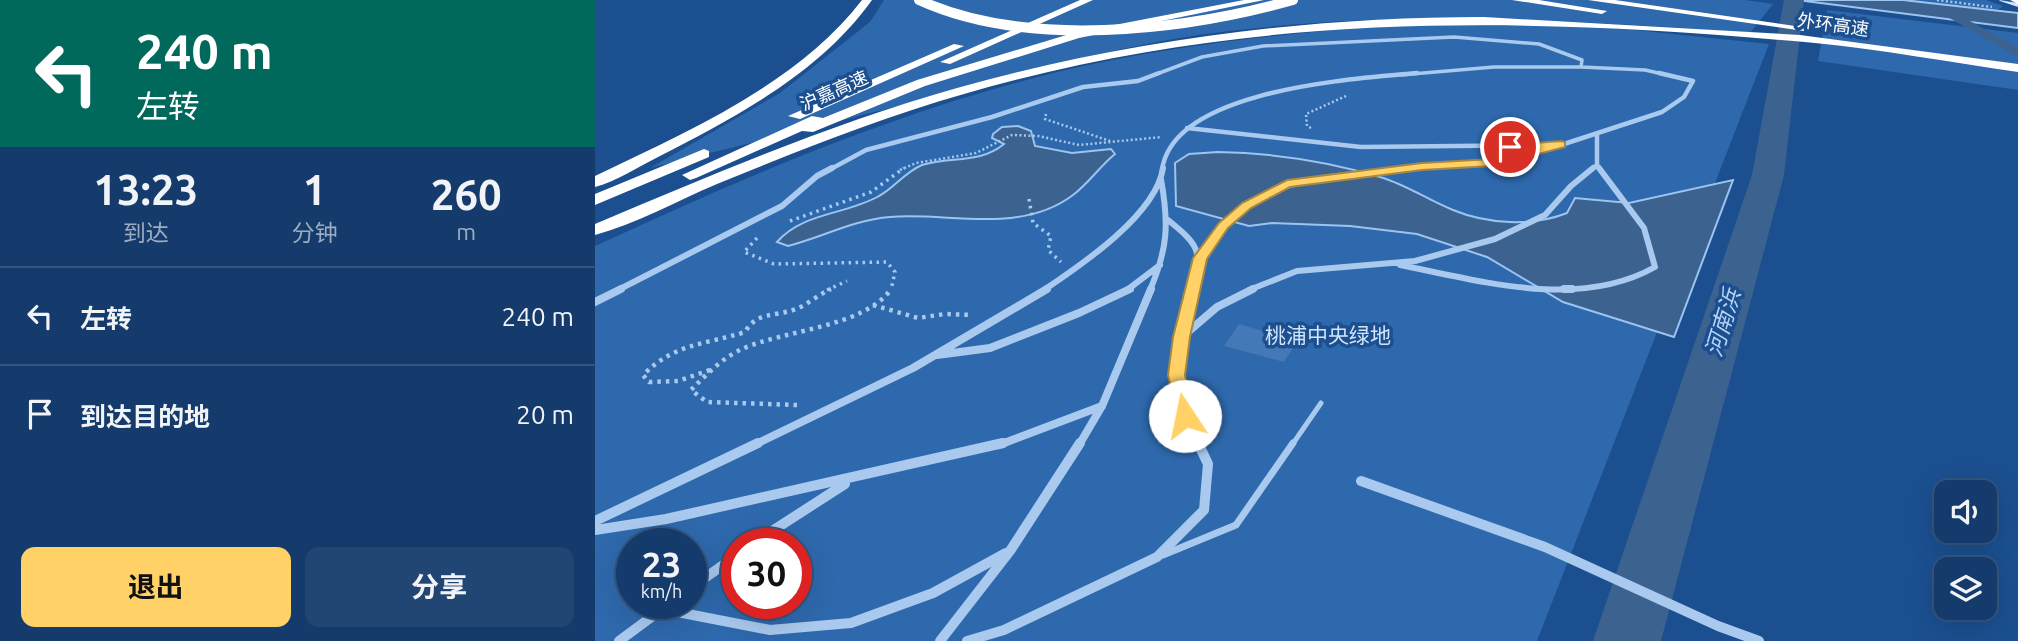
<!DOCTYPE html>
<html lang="zh">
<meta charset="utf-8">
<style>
:root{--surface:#143b6b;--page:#214673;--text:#f1f3f6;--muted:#9dadc1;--line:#33557e;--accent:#ffd166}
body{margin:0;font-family:Ubuntu,"Noto Sans SC",sans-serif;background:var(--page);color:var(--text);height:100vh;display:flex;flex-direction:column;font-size:26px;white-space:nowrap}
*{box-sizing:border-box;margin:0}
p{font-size:23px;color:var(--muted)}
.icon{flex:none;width:38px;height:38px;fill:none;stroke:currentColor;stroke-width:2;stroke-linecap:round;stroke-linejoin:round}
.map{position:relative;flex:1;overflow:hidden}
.sheet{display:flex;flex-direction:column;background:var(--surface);width:595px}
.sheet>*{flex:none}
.top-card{background:#00695c;color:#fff;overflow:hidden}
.controls{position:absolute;left:1339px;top:480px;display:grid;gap:14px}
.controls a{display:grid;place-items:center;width:63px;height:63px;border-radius:14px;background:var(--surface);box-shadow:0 7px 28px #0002,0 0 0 2px var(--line);font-size:35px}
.speed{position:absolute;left:21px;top:528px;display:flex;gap:14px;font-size:35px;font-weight:700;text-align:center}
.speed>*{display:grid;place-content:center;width:91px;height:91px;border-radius:50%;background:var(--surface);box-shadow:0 7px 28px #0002,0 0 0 2px var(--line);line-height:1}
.speed small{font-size:18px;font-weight:400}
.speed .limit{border:10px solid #d22;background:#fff;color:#111}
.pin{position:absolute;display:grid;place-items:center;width:60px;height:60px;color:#fff;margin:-30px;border:4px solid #fff;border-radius:50%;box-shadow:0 2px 7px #0007}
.me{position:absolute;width:77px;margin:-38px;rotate:349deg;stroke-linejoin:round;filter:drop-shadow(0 0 5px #0008)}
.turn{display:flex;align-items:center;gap:24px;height:147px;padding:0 21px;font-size:32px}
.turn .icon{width:91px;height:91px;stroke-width:2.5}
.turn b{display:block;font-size:49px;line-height:60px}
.eta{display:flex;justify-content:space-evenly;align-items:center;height:119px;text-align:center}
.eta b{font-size:42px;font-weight:700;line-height:49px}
.action{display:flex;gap:14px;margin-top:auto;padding:14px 21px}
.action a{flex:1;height:80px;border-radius:14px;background:var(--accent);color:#111;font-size:28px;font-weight:700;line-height:80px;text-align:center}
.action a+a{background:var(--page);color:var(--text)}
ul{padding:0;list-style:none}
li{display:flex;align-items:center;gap:21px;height:98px;padding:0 21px;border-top:2px solid var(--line)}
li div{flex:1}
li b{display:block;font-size:26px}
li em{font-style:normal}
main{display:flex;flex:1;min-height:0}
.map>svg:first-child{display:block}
.green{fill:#2e69ad;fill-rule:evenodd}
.water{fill:#3c6290;stroke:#9cc4f0;stroke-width:2}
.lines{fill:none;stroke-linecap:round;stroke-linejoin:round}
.canal{fill:#3c6290;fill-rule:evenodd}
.river{fill:#3c6290;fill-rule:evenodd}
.building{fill:#4478b7}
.path-far2{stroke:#a9c9ee;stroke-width:2.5;stroke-dasharray:2 2.5;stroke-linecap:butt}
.path-far1{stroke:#a9c9ee;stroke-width:3.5;stroke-dasharray:2.5 4.5;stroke-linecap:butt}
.path{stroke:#a9c9ee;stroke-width:4.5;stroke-dasharray:3.5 5;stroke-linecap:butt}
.lane-far1{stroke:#a9c9ee;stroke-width:5}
.lane{stroke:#a9c9ee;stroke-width:7}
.street-far4{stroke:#a9c9ee;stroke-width:3.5}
.street-far3{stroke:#a9c9ee;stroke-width:4.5}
.street-far2{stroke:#a9c9ee;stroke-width:6}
.street-far1{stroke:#a9c9ee;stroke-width:8}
.street{stroke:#a9c9ee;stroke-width:10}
.secondary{fill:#d6e6fa;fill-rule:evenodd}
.highway{fill:#fff;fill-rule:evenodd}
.highway-bridge{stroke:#fff;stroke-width:10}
.route{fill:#ffd166;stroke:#a68842;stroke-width:2}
.labels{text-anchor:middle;stroke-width:7;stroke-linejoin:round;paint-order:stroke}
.far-street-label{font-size:18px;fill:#fff;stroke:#1b4f8f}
.park-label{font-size:21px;fill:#cfe3fa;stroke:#1b4f8f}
.water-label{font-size:23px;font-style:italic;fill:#b5d3f5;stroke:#1b4f8f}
</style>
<main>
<section class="sheet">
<div class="top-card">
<div class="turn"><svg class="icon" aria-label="left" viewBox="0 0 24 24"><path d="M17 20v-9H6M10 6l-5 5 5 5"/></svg><div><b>240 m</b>左转</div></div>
</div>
<div class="eta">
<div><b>13:23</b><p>到达</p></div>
<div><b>1</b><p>分钟</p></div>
<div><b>260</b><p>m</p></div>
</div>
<ul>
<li><svg class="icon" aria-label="left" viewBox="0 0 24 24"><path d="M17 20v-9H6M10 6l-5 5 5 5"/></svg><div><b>左转</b></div><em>240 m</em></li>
<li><svg class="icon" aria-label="arrive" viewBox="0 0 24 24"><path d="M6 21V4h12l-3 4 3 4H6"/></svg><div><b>到达目的地</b></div><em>20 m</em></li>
</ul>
<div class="action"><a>退出</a><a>分享</a></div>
</section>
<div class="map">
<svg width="1423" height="641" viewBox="0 0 1423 641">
<rect width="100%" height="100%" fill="#1b4f8f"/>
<path class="green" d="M289,0H1150L1178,4L1155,33C981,20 808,10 634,31C524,44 418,76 311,104C226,126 140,147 55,168L185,93L275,22Z
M1311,0H1391L1408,6L1401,11Z
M1232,10L1423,33V90L1223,61Z
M798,25L1000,26L1174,44L942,641H0V246C160,172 325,101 498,64C597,43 697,33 798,25ZM37,544H96V604H37ZM142,544H201V604H142Z"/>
<path class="water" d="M1202,0H1308L1423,13V28Z
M423,126L436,131L440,146L477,153L516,149L520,154C505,166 493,184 478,195C425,235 355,212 295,217C258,220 228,237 193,246L182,242C208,212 251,215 284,196C299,188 310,172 327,165C356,156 385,164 409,144L397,138L398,134L407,127Z
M623,152C679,153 731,161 785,177C812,185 833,200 858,210C892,224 937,227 972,213L980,198L1034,203L1138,180L1079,337L968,302L892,257L822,234L755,226L677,223L654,226L581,206L580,163L594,154Z"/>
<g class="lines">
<path class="canal" d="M1351,12H1359L1423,48V57L1351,16Z"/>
<path class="river" d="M1189,0H1209L1189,175L1066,641H998L1157,175Z"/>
</g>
<path class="building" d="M644,324L702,341L689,362L629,346Z"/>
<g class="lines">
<path class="path-far2" d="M1342,0L1397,7
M451,114L450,119L515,141
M716,128L712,126L711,114L751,96
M305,170L321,163L381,153L417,135L443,136L484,145L567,137"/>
<path class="path-far1" d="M434,199L438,223L456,236L453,250L466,262
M195,221L276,192L309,168
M162,238L149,252L179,264L292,262L300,272L296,290
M232,290L252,281"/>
<path class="path" d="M278,305L323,318L350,314L377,315
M115,370L83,381L54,382L48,375C80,343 109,345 150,332C162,311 180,317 201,309C212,305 224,294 236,289
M202,405L112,402L96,390C111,375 127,358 147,349C189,330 270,327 296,289"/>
<path class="lane-far1" d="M697,445L726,403"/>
<path class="lane" d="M568,555L641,525L698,443"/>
<path class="street-far4" d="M986,67L1050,70L1072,75
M559,75L607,57L668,46L859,37L944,44L987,60L986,67H899L805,75"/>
<path class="street-far3" d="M592,128L766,147L966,145L1067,112L1089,97L1098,81L1064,73
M1002,134V165L1005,170
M234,170L271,150L397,117L488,87L543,81L564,73
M567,170C578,89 759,79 822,73
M800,170L897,163L956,148
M996,170L1002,165"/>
<path class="street-far2" d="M573,220C605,246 607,250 598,290
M605,259C667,170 715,181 813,168
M805,265C885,281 984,310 1060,267L1049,228L1004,168
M23,290L187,206L222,176L237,168
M449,290C486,265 561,215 568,168
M532,290L565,265
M555,290C573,248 574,224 566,179
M654,290L702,271L820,261L900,239L950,215L976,186L998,168"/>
<path class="street-far1" d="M969,289H977
M0,302L26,289
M587,337L598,289
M342,355L395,348L484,313L535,289
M159,445L318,368L452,289
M404,445L507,406
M484,445L507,406L556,289
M604,445C583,401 580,384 587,337L622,307L658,289"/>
<path class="street" d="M766,481L950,547L1123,626L1164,641
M0,521L163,443
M0,530L71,519L408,443
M157,544L250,484
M96,588L142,555
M67,609L175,630L256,623L338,593L411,553
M24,641L74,604
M345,641L415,551L485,443
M372,641L409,630L562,557L609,510L613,464L603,443"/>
<path class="secondary" d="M1404,0L1423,3V7L1405,1Z"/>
<path class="highway" d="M267,0H277C225,73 141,117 63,157C43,167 22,181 0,187V176C94,131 202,84 267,0Z
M485,0H498L355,64L345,62Z
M649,0H669L484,38L330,86L218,132L207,131L101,178L95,180L87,175L217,116L228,118L322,80L478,33Z
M917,0H944L1012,11L1007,14Z
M993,0H1020L1214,28L1209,31Z
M1415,0H1423V4Z
M889,17L1205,35L1423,64V72C1355,62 1288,50 1220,43C927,16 654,11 369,94C285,118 203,151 122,184C82,201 41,224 0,235V224C118,174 238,123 362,88C534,40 711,17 889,17Z
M359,44L369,46L205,119L193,116Z
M109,149L114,151V157L0,205V194Z"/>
<path class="highway-bridge" d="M324,0C431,49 587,31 698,0"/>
</g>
<path class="route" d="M966,141L970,142V147L897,166L827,170L695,187L656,208L633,228L612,259L595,337L590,375L599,416L596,421H583L573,375L578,337L598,258L624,223L647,203L692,180L827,163L897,159L934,150H915L910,147L911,145Z"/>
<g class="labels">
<g class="far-street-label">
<text transform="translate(1238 25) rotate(8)" y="6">外环高速</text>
<text transform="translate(239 91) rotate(-24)" y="6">沪嘉高速</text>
</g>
<g class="park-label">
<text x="733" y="343">桃浦中央绿地</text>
</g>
<g class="water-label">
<text transform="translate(1128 323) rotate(-73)" y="8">河南浜</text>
</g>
</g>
</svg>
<div class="controls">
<a><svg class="icon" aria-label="sound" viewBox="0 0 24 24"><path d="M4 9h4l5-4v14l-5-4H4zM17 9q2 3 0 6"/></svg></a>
<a><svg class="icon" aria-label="layers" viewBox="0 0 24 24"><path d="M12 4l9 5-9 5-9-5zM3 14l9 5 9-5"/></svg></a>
</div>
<div class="speed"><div>23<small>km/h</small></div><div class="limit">30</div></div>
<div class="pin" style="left:915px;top:147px;background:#d93025"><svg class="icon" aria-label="arrive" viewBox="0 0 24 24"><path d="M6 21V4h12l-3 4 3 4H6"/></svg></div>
<svg class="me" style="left:590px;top:416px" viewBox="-20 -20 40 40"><circle r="19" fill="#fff"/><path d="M0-13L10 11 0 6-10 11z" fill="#ffd166"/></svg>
</div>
</main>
